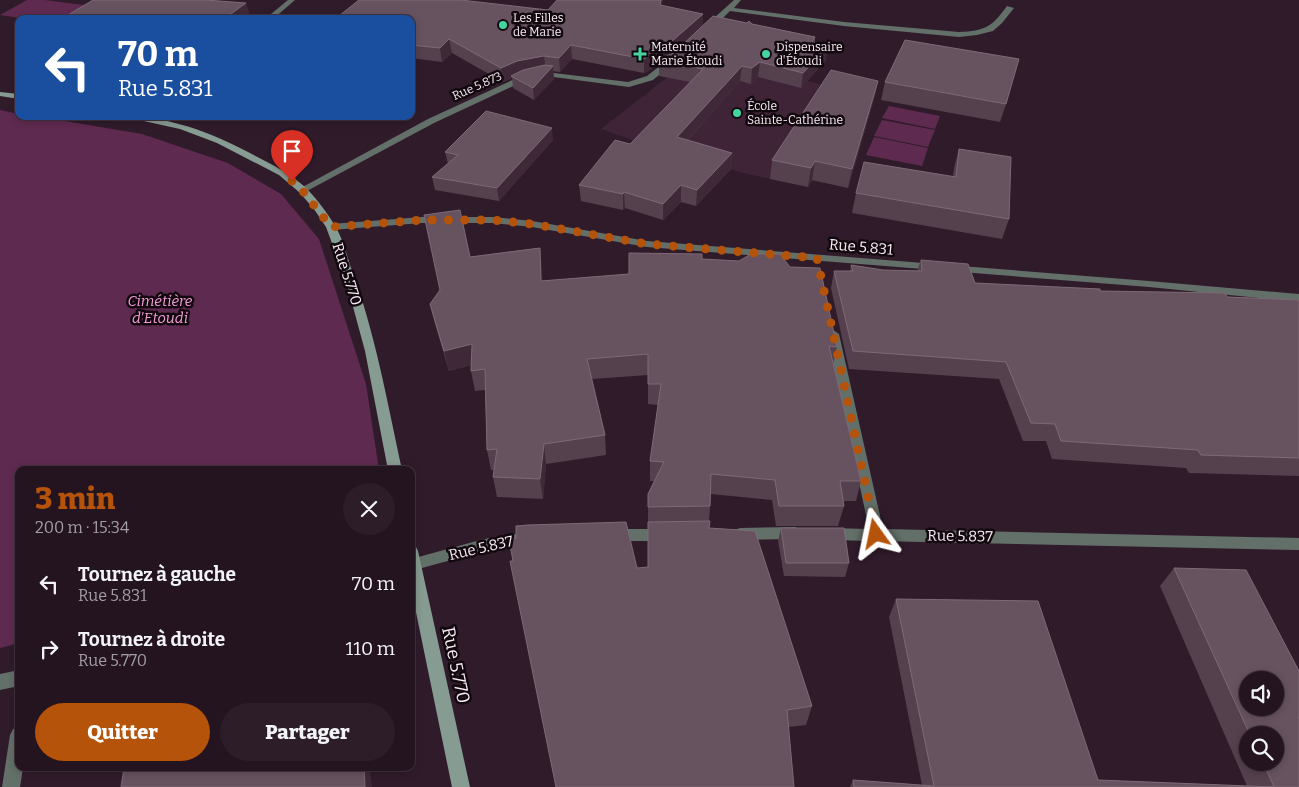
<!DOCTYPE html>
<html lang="fr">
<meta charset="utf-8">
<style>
:root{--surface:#241420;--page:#2c1d29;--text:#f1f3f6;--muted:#a39ea5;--line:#41333e;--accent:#b45309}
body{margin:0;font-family:Bitter,serif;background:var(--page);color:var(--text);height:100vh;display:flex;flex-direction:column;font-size:19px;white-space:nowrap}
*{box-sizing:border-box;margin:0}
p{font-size:16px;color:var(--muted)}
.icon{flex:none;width:28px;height:28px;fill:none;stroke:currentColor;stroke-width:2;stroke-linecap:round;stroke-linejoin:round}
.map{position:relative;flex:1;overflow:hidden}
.sheet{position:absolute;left:15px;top:466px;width:400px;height:305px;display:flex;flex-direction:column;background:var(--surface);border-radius:10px;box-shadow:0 2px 8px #0003,0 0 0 1px var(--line)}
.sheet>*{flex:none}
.guide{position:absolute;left:15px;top:15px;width:400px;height:105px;border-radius:10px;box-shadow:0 2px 8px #0003,0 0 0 1px var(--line);background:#1a4fa0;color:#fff;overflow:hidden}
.fabs{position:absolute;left:1239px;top:671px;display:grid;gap:10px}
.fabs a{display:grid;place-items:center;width:45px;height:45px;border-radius:50%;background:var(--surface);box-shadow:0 2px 8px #0003,0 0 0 1px var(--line);font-size:25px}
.pin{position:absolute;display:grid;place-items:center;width:42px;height:42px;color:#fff;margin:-51px -21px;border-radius:50% 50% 50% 0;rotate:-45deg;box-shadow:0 0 5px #0007}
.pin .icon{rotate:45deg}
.me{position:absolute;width:55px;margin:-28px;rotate:348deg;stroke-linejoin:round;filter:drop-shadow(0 0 4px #0008)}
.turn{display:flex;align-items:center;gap:18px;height:105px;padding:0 20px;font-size:22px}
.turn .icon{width:65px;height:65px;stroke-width:2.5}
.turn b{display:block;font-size:35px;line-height:42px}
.round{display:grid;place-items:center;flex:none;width:52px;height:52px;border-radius:26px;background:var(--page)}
.overview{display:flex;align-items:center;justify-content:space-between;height:85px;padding:0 20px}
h1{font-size:30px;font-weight:800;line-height:38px;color:var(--accent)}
.primary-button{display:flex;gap:10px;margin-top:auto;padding:10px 20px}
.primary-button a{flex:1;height:58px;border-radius:30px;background:var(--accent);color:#fff;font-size:20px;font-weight:800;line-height:58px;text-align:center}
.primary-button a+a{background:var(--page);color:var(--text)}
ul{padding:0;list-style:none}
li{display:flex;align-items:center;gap:15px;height:65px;padding:0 20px}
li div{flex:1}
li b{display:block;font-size:19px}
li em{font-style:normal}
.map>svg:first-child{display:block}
.built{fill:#3e2436}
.green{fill:#5f2a50}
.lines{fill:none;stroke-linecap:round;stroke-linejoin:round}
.street{fill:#636f69;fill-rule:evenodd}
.secondary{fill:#869b91;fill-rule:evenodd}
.wall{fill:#55404e;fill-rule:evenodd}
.shaded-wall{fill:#3f2938}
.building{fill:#675260;stroke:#7e6a77;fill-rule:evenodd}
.route{stroke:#b45309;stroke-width:9;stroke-dasharray:0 16.2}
.poi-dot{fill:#43d4a0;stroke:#12090f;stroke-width:2}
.labels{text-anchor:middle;stroke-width:5;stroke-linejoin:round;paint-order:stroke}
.far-poi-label{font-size:12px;fill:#f9ebf4;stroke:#12090f;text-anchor:start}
.far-street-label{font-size:12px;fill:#f9ebf4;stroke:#12090f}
.street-label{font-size:15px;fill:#f9ebf4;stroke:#12090f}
.park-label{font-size:15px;font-style:italic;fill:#f59dd9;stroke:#12090f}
.near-street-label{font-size:18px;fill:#f9ebf4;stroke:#12090f}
</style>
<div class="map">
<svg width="1299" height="787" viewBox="0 0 1299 787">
<rect width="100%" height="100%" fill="#301b2a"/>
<path class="built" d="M697,54L816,83L860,97L830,150L858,155L849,184L833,181L831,184L812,181L808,187L747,174L649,146L601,129Z"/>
<path class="green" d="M27,0H45L91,6L68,19H26L0,15Z
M889,106L940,116L935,129L882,118Z
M0,110L19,114V116H35L142,134L228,163L281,194L319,239L366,384L379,470H19V643L0,648Z
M882,120L935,130L928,147L874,136Z
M874,137L928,148L922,166L866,155Z"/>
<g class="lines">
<path class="street" d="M288,0H295L273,19H265Z
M734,0H741L734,8L844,22L959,32C985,31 992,27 1007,6L1014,8L1002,23L993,31L977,35L959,37L844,26L730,11L710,31H704V27Z
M669,59L676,61L653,80L629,87L546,76L524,81L434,123L305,192H299L297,190L428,119L519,77L546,72L628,82L647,76Z
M422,217H492L532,221L647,241L1149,281L1299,294V302L1149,287L647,247L532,227L492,223H422L331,230L326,227L331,224Z
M833,330L839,334L883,529L1299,538V550L828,540L823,538L821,534L823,530L828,528L869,529L827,334Z
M795,527L800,529L802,533L800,537L795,539L740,540L735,538L733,534L735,530L740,528Z
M613,529H663L668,531L670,535L668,539L663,541H613L608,539L606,535L608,531Z
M526,533L531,535L533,539L531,543L484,551L411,571V559L484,539Z
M19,670V686L0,690V674Z
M19,726V768H23L20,787H2L10,735L13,729Z"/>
<path class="secondary" d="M0,92L19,94V99L0,96Z
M121,116C163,116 203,129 240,148C263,160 286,170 305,187C316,198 327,212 335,226C342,237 346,252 350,265C375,331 387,401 402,470H388L365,351L346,281L326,227L314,209L299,192L279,175L217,143L180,129Z
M411,545L416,547L418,551L470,787H452L411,588Z"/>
</g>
<path class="wall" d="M662,6L703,25L752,24L815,37V42L826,60L801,88L758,77L751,84L740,81L688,140L732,153L731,169L696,206L681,202L663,220L625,208L623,210L581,201L579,185L630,144L690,82L659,76V64L644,73L572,59L560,72L553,71L554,79L534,100L513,88L512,78L503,82L452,53L442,62L411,58V19L548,10Z
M878,81L874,99L848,188L812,180L808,187L770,179L772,160Z
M885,82L1006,104L1000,122L881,100Z
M553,140L499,201L435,190L432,177L448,164L445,152Z
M959,149L1009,219L1002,239L852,213L856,193L953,176L954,168Z
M540,248L542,281L629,274L702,259L837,347L833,365L861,481L856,501H843L844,506L838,526H776L772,500L711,494L709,521V528L812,706L806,725L789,727L637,568L648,567V494L654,481H650V461L658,405L648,404V375L592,379L605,435L606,455L546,464L543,499L497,497L493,477L494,470H491L487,450L485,390L475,391L471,371V365L449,371L435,324L430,304L470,257Z
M921,260L975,283L1100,291L1299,300V476L1189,473L1186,468L1052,459L1046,441H1023L999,379L849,369L831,288L834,271H850L851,265L883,270L917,271Z
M781,528L849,563L845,577L784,576L778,541Z
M1174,568L1299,671V787H850L853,780L922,785L889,617L896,599L1098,780L1247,786L1160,586ZM1248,735H1275V762H1248Z"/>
<path class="shaded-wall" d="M661,0H663L659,18L660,5Z
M246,3L251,17L249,19H224Z
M703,14V28L671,56L659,61V64L644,73V59Z
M449,39L452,53L442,62L440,48Z
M571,45L572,59L560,72L559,58Z
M828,46L826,60L801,88L803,73Z
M544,56L546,70L511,76L512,78L503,82L501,68L517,61Z
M760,62L758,77L751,84L752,68Z
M553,66L554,79L534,100L533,88Z
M742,66L740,81L676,153L677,137Z
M878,81L874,99L848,188L852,169Z
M552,128L553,140L499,201L497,188Z
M732,153L731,169L696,206L697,190Z
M815,161L812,180L808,187L811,168Z
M681,185V202L663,220V204Z
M624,192L625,208L623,210V194Z
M540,248L542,268L543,301L541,281Z
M472,344L476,364L449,371L444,351Z
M544,444L546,464L543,499L540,479Z
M364,768H370L372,787H365Z"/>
<path class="building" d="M93,0H206L246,3L224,19L63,18Z
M359,0H461L548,10L557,0H661L660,5L703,14L671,42L644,59L571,45L559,58L544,56L517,61L501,68L449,39L440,48L411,45V19H335Z
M713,16L747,23L749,21L752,24L815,37L812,42L828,46L803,73L760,62L752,68L742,66L677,137L732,153L697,190L681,185L663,204L624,192L623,194L579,185L615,140L630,144L703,69L659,61L677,50Z
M905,40L1019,59L1006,104L885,82Z
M545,65L553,66L533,88L511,76L523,70Z
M831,70L878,81L852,169L815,161L811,168L772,160Z
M486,111L552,128L497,188L432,177L458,155L445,152Z
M959,149L1011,157L1009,219L856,193L864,162L956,177Z
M460,210L470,257L540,248L541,281L629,274V253L702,254V259L739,261L751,254H780L790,267L820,268L837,347L829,346L861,481H840L844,506H779L775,480L711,474L710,506L648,507V494L664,462L650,461L661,384H648V354L587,359L605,435L544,444L540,479L493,477L497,449L487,450L485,369L471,371L472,344L444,351L430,304L440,290L424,215Z
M921,260L968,264L975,283L1100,289V291L1225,293L1227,297L1299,300V458L1201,455L1198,450L1061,441L1055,424L1031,423L1006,362L853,351L834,271H853L851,265L883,270L922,271Z
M710,521L709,528L755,531L812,706L787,710L794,787H556L510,561H513L509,539L516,538V526L528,525L626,522L637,568L648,567V522Z
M781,528H844L849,563H786Z
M1174,568L1246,570L1299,671V717H1298L1299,719V787H854L853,780L934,786L896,599L1038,601L1098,780L1274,787L1263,762H1275V735H1250ZM1248,680H1275V708H1248Z
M124,768H364L365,787H121Z"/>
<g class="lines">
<path class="route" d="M292,181L302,190L331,227L422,220H492L532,224L647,244L817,258L876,534"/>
</g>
<g class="poi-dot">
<circle cx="503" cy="25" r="5"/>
<path d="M637.5 46.5h5v5h5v5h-5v5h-5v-5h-5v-5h5z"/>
<circle cx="766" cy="54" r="5"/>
<circle cx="737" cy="113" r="5"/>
</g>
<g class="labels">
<g class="far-poi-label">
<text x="513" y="22">Les Filles<tspan x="513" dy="14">de Marie</tspan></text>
<text x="651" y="51">Maternité<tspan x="651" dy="14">Marie Étoudi</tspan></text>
<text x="776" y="51">Dispensaire<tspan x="776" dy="14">d'Étoudi</tspan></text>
<text x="747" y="110">École<tspan x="747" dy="14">Sainte-Cathérine</tspan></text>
</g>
<g class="far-street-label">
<text transform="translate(477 86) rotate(-24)" y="4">Rue 5.873</text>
</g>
<g class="street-label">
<text transform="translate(861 247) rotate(5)" y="5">Rue 5.831</text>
<text transform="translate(347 274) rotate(72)" y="5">Rue 5.770</text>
<text transform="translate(960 536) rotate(1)" y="5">Rue 5.837</text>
<text transform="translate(481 548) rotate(-13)" y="5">Rue 5.837</text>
</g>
<g class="park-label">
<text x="160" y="306">Cimétière<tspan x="160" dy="17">d'Etoudi</tspan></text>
</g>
<g class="near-street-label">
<text transform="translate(456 665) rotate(78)" y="6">Rue 5.770</text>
</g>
</g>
</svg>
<div class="fabs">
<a><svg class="icon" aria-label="sound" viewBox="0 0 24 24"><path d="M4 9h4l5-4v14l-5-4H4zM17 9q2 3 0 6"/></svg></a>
<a><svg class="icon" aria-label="search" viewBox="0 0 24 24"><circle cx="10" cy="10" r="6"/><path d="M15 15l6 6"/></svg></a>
</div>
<div class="pin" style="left:292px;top:181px;background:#d93025"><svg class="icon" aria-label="arrive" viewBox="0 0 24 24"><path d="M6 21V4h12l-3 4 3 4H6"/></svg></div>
<svg class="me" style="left:876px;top:534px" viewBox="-20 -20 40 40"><path d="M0-17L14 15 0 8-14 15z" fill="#b45309" stroke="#fff" stroke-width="4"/></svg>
<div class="guide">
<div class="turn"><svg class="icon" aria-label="left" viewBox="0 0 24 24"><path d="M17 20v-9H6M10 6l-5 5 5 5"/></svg><div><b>70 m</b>Rue 5.831</div></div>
</div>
<section class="sheet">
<div class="overview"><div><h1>3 min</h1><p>200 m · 15:34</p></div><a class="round"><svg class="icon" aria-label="close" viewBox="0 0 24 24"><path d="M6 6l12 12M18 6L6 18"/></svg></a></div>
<ul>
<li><svg class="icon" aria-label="left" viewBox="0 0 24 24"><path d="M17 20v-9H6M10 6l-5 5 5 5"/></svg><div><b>Tournez à gauche</b><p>Rue 5.831</p></div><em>70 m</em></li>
<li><svg class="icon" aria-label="right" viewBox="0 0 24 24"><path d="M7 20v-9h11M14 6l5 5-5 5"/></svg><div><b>Tournez à droite</b><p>Rue 5.770</p></div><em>110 m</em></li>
</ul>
<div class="primary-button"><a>Quitter</a><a>Partager</a></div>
</section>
</div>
